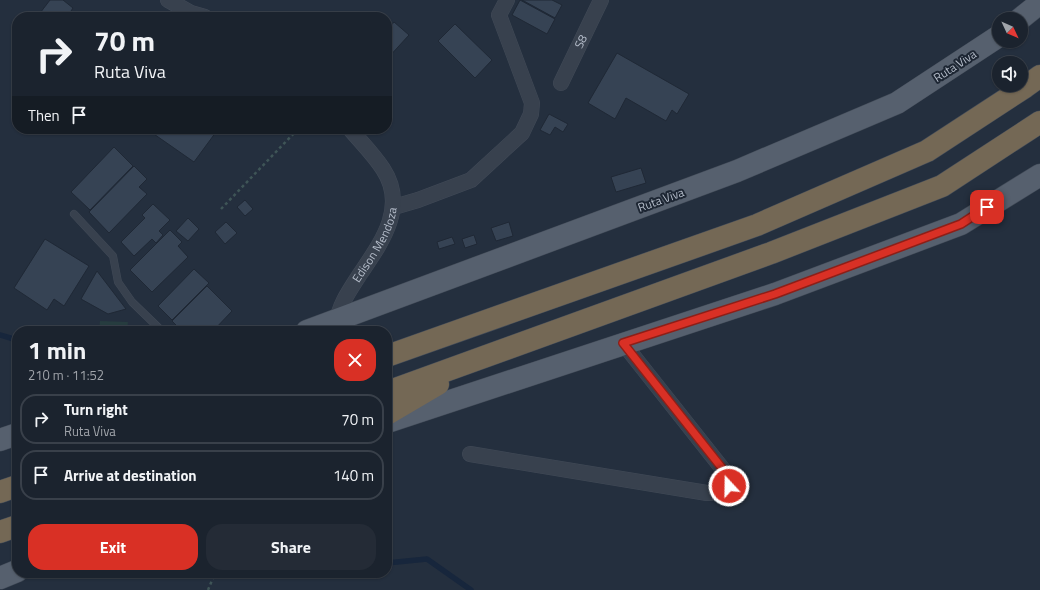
<!DOCTYPE html>
<meta charset="utf-8">
<style>
:root{--surface:#1b232e;--page:#242b36;--text:#f1f3f6;--muted:#a0a4aa;--line:#39404a;--accent:#d93025}
body{margin:0;font-family:"Titillium Web",sans-serif;background:var(--page);color:var(--text);height:100vh;display:flex;flex-direction:column;font-size:15px;white-space:nowrap}
*{box-sizing:border-box;margin:0}
p{font-size:13px;color:var(--muted)}
.icon{flex:none;width:22px;height:22px;fill:none;stroke:currentColor;stroke-width:2;stroke-linecap:round;stroke-linejoin:round}
.map{position:relative;flex:1;overflow:hidden}
.details{position:absolute;left:12px;top:326px;width:380px;height:252px;display:flex;flex-direction:column;background:var(--surface);border-radius:16px;box-shadow:0 1px 3px #0004,0 0 0 1px var(--line)}
.details>*{flex:none}
.hud{position:absolute;left:12px;top:12px;width:380px;height:122px;border-radius:16px;box-shadow:0 1px 3px #0004,0 0 0 1px var(--line);background:#1b232e;color:var(--text);overflow:hidden}
.needle{width:26px;rotate:134deg}
.fabs{position:absolute;left:992px;top:12px;display:grid;gap:8px}
.fabs a{display:grid;place-items:center;width:36px;height:36px;border-radius:50%;background:var(--surface);box-shadow:0 1px 3px #0004,0 0 0 1px var(--line);font-size:20px}
.pin{position:absolute;display:grid;place-items:center;width:34px;height:34px;color:#fff;margin:-17px;border-radius:8px;box-shadow:0 2px 6px #0006}
.me{position:absolute;width:44px;margin:-22px;rotate:339deg;stroke-linejoin:round;filter:drop-shadow(0 0 3px #0008)}
.turn{display:flex;align-items:center;gap:14px;height:84px;padding:0 16px;font-size:18px}
.turn .icon{width:52px;height:52px;stroke-width:2.5}
.turn b{display:block;font-size:28px;line-height:34px}
.then{display:flex;align-items:center;height:38px;padding:0 16px;background:#0003;gap:8px;font-size:15px}
.round{display:grid;place-items:center;flex:none;width:42px;height:42px;border-radius:16px;background:var(--page)}
.headline{display:flex;align-items:center;justify-content:space-between;height:68px;padding:0 16px}
h1{font-size:24px;font-weight:700;line-height:30px}
.button{display:flex;gap:8px;margin-top:auto;padding:8px 16px}
.button a{flex:1;height:46px;border-radius:16px;background:var(--accent);color:#fff;font-size:16px;font-weight:700;line-height:46px;text-align:center}
.button a+a{background:var(--page);color:var(--text)}
ul{padding:0;list-style:none}
li{display:flex;align-items:center;gap:12px;height:50px;margin:0 8px 6px;padding:0 8px;border:2px solid var(--line);border-radius:16px}
li div{flex:1}
li b{display:block;font-size:15px}
li em{font-style:normal}
.map>svg:first-child{display:block}
.green{fill:#263c3f}
.lines{fill:none;stroke-linecap:round;stroke-linejoin:round}
.stream{stroke:#17263c;stroke-width:5.5}
.building{fill:#364354;stroke:#1f2835}
.lane-casing{stroke:#414a57;stroke-width:8}
.street-casing{stroke:#414a57;stroke-width:16}
.primary-casing{stroke:#414a57;stroke-width:23}
.highway-casing{stroke:#434c59;stroke-width:23}
.path{stroke:#3f5557;stroke-width:2.5;stroke-dasharray:3 3;stroke-linecap:butt}
.lane{stroke:#38414e;stroke-width:7}
.street{stroke:#38414e;stroke-width:15}
.primary{stroke:#56606e;stroke-width:22}
.highway{stroke:#746855;stroke-width:22}
.route-casing{stroke:#8d1f18;stroke-width:10}
.route{stroke:#d93025;stroke-width:7}
.labels{text-anchor:middle;stroke-width:4;stroke-linejoin:round;paint-order:stroke}
.street-label{font-size:12px;fill:#b4bcc9;stroke:#1d2633}
</style>
<div class="map">
<svg width="1040" height="590" viewBox="0 0 1040 590">
<rect width="100%" height="100%" fill="#242f3e"/>
<path class="green" d="M100,321L128,322L127,331H99Z"/>
<g class="lines">
<path class="stream" d="M0,335L17,340
M387,563L427,559L471,590"/>
</g>
<path class="building" d="M50,0H63L73,8L67,17H37Z
M520,0L555,19L547,34L512,15Z
M522,0H552L562,5L555,18Z
M394,22L409,35L387,59V26L389,28Z
M455,24L492,60L475,78L438,41Z
M617,53L689,94L677,114L672,110L666,121L626,98L615,119L588,103Z
M549,114L568,124L563,132L555,127L550,135L540,130Z
M153,129H212L216,132L194,162L151,132Z
M114,147L133,166L90,210L71,192Z
M134,166L147,179L139,187L147,194L109,233L89,212Z
M641,168L646,183L616,192L611,177Z
M245,200L253,209L245,216L237,207Z
M153,204L170,220L159,231L163,235L156,243L152,239L134,256L121,242L145,218L142,215Z
M188,218L199,229L188,241L176,231Z
M226,222L237,233L225,244L215,232Z
M509,222L513,236L496,241L491,228Z
M170,230L182,242L178,246L188,257L152,292L130,270Z
M474,235L477,244L465,248L462,239Z
M452,237L455,244L439,249L437,242Z
M45,239L89,266L64,306L54,299L47,310L14,288Z
M194,269L209,283L172,320L158,306Z
M97,271L126,309L108,314L81,299Z
M207,286L232,311L213,331H182L172,321Z"/>
<g class="lines">
<g class="lane-casing">
<path id="lane" d="M74,214L113,256L118,282L132,302L162,331"/>
</g>
<g class="street-casing">
<g id="street">
<path d="M168,0L191,13L205,17"/>
<path id="s1" d="M561,83L601,0"/>
<path d="M394,207L418,200L471,180L522,133L531,114L532,103L499,15L507,0"/>
<path id="s2" d="M337,321C340,303 350,290 360,274C381,243 408,207 383,169C374,155 361,142 350,129"/>
<path d="M470,454L707,493H723L729,486V477L623,343"/>
</g>
</g>
<g class="primary-casing">
<path id="primary" d="M1020,19L1040,3
M307,331L737,171L897,103L999,36
M387,422L775,294L961,224L1040,175
M0,440L17,434
M0,578L17,571"/>
</g>
<g class="highway-casing">
<path id="highway" d="M387,356L757,225L927,151L1025,87L1040,76
M387,392L771,253L942,186L1040,122
M387,414L438,384
M0,492L17,486
M0,532L17,526"/>
</g>
<path class="path" d="M221,209L298,129
M280,331L289,328
M208,590L215,573"/>
<use href="#lane" class="lane"/>
<use href="#street" class="street"/>
<use href="#primary" class="primary"/>
<use href="#highway" class="highway"/>
</g>
<g class="lines">
<g class="route-casing">
<path id="route" d="M729,486V477L623,343L775,294L961,224L987,207"/>
</g>
<use href="#route" class="route"/>
</g>
<g class="labels">
<g class="street-label">
<text dy="4" stroke="none"><textPath href="#s1" startOffset="46">S8</textPath></text>
<text transform="translate(955 66) rotate(-33)" y="4">Ruta Viva</text>
<text transform="translate(661 200) rotate(-20)" y="4">Ruta Viva</text>
<text dy="4" stroke="none"><textPath href="#s2" startOffset="86">Edison Mendoza</textPath></text>
</g>
</g>
</svg>
<div class="fabs">
<a><svg class="needle" viewBox="-14 -14 28 28"><path d="M0-13l5 13h-10z" fill="#e53935"/><path d="M0 13l5-13h-10z" fill="#a0a4aa"/></svg></a>
<a><svg class="icon" aria-label="sound" viewBox="0 0 24 24"><path d="M4 9h4l5-4v14l-5-4H4zM17 9q2 3 0 6"/></svg></a>
</div>
<div class="pin" style="left:987px;top:207px;background:#d93025"><svg class="icon" aria-label="arrive" viewBox="0 0 24 24"><path d="M6 21V4h12l-3 4 3 4H6"/></svg></div>
<svg class="me" style="left:729px;top:486px" viewBox="-20 -20 40 40"><circle r="17" fill="#d93025" stroke="#fff" stroke-width="3"/><path d="M0-11L8 9 0 5-8 9z" fill="#fff"/></svg>
<div class="hud">
<div class="turn"><svg class="icon" aria-label="right" viewBox="0 0 24 24"><path d="M7 20v-9h11M14 6l5 5-5 5"/></svg><div><b>70 m</b>Ruta Viva</div></div>
<div class="then">Then<svg class="icon" aria-label="arrive" viewBox="0 0 24 24"><path d="M6 21V4h12l-3 4 3 4H6"/></svg></div>
</div>
<section class="details">
<div class="headline"><div><h1>1 min</h1><p>210 m · 11:52</p></div><a class="round" style="background:#d93025;color:#fff"><svg class="icon" aria-label="close" viewBox="0 0 24 24"><path d="M6 6l12 12M18 6L6 18"/></svg></a></div>
<ul>
<li><svg class="icon" aria-label="right" viewBox="0 0 24 24"><path d="M7 20v-9h11M14 6l5 5-5 5"/></svg><div><b>Turn right</b><p>Ruta Viva</p></div><em>70 m</em></li>
<li><svg class="icon" aria-label="arrive" viewBox="0 0 24 24"><path d="M6 21V4h12l-3 4 3 4H6"/></svg><div><b>Arrive at destination</b></div><em>140 m</em></li>
</ul>
<div class="button"><a>Exit</a><a>Share</a></div>
</section>
</div>
